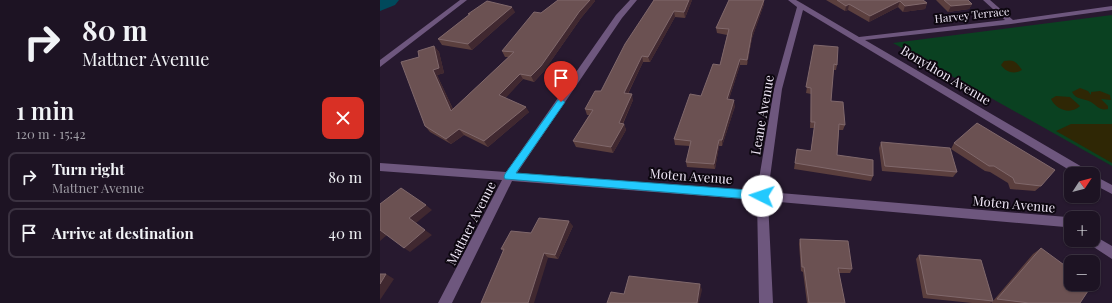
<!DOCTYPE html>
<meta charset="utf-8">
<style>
:root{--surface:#1d1323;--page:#251c2b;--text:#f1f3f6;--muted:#a09ea6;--line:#3b3241}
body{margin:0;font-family:"Playfair Display",serif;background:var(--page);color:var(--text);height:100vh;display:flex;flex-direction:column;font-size:15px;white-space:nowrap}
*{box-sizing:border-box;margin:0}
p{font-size:13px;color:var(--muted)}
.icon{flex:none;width:22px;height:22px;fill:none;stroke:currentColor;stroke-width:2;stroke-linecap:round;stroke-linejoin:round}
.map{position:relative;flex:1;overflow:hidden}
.drawer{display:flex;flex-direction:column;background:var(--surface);width:380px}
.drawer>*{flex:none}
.guide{background:#1d1323;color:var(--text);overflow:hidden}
.needle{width:26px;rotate:54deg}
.fabs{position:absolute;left:684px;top:167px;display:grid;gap:8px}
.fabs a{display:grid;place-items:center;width:36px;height:36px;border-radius:8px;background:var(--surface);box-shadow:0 1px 3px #0004,0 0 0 1px var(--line);font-size:20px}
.pin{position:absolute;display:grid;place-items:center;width:34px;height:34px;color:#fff;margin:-41px -17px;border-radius:50% 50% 50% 0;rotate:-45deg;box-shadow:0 0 4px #0007}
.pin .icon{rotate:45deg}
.me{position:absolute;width:44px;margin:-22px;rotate:274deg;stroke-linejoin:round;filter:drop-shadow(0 0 3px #0008)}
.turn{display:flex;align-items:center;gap:14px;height:84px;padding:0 16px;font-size:18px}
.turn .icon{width:52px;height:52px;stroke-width:2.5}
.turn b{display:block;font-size:28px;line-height:34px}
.round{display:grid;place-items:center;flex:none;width:42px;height:42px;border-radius:8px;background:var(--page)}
.overview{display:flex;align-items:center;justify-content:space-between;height:68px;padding:0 16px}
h1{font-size:24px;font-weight:600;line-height:30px}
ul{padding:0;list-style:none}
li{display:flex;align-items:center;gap:12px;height:50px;margin:0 8px 6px;padding:0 8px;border:2px solid var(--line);border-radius:8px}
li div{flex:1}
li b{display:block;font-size:15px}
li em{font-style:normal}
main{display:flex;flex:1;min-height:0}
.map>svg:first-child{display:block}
.green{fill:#0a4121}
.sand{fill:#2f2705}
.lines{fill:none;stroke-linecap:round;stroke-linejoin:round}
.river{fill:#00495b;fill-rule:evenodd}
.street{fill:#6e577e;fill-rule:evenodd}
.wall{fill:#5b3f3e}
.shaded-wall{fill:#402830}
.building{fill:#6b5152;stroke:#80686b}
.route{fill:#23c9fe;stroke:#1783a5}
.labels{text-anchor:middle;stroke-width:4;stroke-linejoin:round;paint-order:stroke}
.far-street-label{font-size:11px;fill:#efe7f6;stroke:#0d0710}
.street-label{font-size:13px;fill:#efe7f6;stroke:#0d0710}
</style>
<main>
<section class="drawer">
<div class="guide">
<div class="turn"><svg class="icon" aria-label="right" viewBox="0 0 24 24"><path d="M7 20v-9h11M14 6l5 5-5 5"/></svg><div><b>80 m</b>Mattner Avenue</div></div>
</div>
<div class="overview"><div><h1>1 min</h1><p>120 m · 15:42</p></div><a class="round" style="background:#d93025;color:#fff"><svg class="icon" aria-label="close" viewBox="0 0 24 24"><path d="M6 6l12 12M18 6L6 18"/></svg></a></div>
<ul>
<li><svg class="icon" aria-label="right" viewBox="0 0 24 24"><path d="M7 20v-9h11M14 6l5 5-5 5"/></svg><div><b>Turn right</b><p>Mattner Avenue</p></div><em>80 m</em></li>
<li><svg class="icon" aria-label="arrive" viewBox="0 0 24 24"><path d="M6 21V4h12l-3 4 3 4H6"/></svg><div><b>Arrive at destination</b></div><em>40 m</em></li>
</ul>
</section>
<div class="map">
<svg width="732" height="303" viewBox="0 0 732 303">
<rect width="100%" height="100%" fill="#27192f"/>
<path class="green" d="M732,15V166L513,43Z"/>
<path class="sand" d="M624,61C635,59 637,63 642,70C634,75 626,72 621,65Z
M700,88L708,91L711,95V92L720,91L730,95L731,100L721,99L728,106V109C720,111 717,106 711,102C704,98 696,100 692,92Z
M676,96L690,97L700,106C691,115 676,110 671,99Z
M691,124H732V163L676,131Z"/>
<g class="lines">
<path class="river" d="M0,0H19L15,5L0,11Z"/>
<path class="street" d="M80,0H87L0,67V60Z
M250,0H257L242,18L137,173L377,191L394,89L417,7L408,0H416L423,4L479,37L625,20L603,0H610L633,20L732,6V10L631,24L485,40L709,171L710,174H696L423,10L402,89L388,192L687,217L691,218V230L685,227L388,201L393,303H379L377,200L132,181L72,303H58L122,180L0,171V163L126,172L236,15Z
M713,175L732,185V194L713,184Z
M713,235L732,246V259L709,244L707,240H713Z"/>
</g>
<path class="wall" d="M178,0H215V1L201,18L164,71L154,82L143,79L125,98L149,112L108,147L84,135L71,144L50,132L45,126L39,57L54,46L59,52L64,73L57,75L73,109L129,57H125L122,51L161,13Z
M274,0H312L305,18L295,17L270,62H263L248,94L253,100L243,124H244L246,130L233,153L196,147L193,141L209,115H207L205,109L221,91Z
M349,0H384V4L372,38L367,65H360L349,99L355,106L342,146H339L335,169L307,167L306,162L310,146L295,145L294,139L340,65L347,35L337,33L336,28Z
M446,0H543L547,3L545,9L523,12L518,7L489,22L468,10L465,11Z
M556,0H588L592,4L589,9L568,12Z
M135,12L92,50L62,45L58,39L89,15L88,14Z
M434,45L457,65L456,70H453L451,101L465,125L463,130H459L457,155L493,176L491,181L414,169L417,149L431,151L434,128H430L431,94L426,93Z
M501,142L577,172L573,177L502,171L499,148Z
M574,143L661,186L655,191L630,189L628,183L610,172L605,171L571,149Z
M193,226L178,259L123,251L121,249Z
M420,239L472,269L470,273H459L465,303H427L423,272L421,271L419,244Z
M661,248L700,303H611L613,301L610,303H592L543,298L536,259L539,255L613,301L653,254Z"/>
<path class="shaded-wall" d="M210,0H215V1L201,18L164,71L154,82L151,76L199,12Z
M309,0H312L305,18L304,12Z
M384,0V4L372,38L367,65V60L372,32Z
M520,1L518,7L489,22L490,16Z
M547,3L545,9L523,12L525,6Z
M469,4L468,10L465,11L466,6Z
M592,4L589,9L568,12L571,6Z
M132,7L135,12L92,50L88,44Z
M294,11L295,17L270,62L268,57Z
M54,46L59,52L64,73L57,75L76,116L71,111L53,70Z
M262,56L263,62L245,99L244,93Z
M360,59V65L347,105V99Z
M140,74L143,79L123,101L119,95Z
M252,94L253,100L240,129L239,123Z
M354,100L355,106L342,146V140Z
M146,107L149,112L108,147L104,141Z
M244,124L246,130L233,153L231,147Z
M79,129L84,135L71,144L66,139Z
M339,140V146L335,169L334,164Z
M46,205L52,210L36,223L29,218Z
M189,221L193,226L178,259L175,255Z
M0,230L7,235L0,241Z
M45,230L52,235L30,252L24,248Z
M164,253L168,258L154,303H148Z
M6,274L14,279L0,300V284Z
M320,284L322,290L319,303H317Z"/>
<path class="building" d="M178,0H210L199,12L161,66L151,76L140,74L119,95L146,107L104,141L79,129L66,139L45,126L21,62L39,57L38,51L54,46L59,68L53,70L71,111L134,52L122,51L154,12L161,13Z
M274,0H309L304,12L294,11L268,57L262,56L244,93L252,94L239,123L244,124L231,147L193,141L213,110L205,109L215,91H221L245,44Z
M349,0H384L372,32L367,60L360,59L347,99L354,100L342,140H339L334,164L306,162L311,141L294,139L310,94L321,96L333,64L340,65L349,29L336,28Z
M457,0H543L547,3L525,6L520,1L490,16L469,4L466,6Z
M564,0H588L592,4L571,6Z
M107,1L132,7L88,44L58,39L90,14H88Z
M434,45L458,47L457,65L454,64L451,101L463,102L465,125L459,124L457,155L493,160V176L415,163L417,149L431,151L435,122H431V88L426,87Z
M597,123L675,170L661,186L635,183L633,178L614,166H609L574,143Z
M501,142L570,148L577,172L505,166Z
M21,188L46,205L29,218L45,230L24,248L0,230V204Z
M159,218L189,221L175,255L164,253L148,303H101L124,249H121L131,231L151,233Z
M420,239L468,241L472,269L458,268L465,303H429L424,267H422Z
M661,248L691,270V284H710L712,285L700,303H649L617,299Z
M539,255L601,260L613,301L547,294Z
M0,274H6L0,284Z
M249,276L320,284L317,303H227L231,292L244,294Z"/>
<path class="route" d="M181,99L185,102L136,173L382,191L387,196L382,200L125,179L124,177L125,174L178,100Z"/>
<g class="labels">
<g class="far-street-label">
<text transform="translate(592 15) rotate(-6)" y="4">Harvey Terrace</text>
</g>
<g class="street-label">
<text transform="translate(566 75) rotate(31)" y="5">Bonython Avenue</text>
<text transform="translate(382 115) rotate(-80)" y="5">Leane Avenue</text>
<text transform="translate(311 176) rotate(4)" y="5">Moten Avenue</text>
<text transform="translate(634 204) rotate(5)" y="5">Moten Avenue</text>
<text transform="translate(91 223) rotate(-63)" y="5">Mattner Avenue</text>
</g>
</g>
</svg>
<div class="fabs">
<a><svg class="needle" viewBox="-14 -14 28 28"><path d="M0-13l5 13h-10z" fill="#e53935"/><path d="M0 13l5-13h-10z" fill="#a09ea6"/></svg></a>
<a>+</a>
<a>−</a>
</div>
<div class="pin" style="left:181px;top:102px;background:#d93025"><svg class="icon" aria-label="arrive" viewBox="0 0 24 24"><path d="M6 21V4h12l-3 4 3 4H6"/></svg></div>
<svg class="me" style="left:382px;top:196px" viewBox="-20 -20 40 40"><circle r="19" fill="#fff"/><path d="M0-13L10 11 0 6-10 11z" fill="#23c9fe"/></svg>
</div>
</main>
